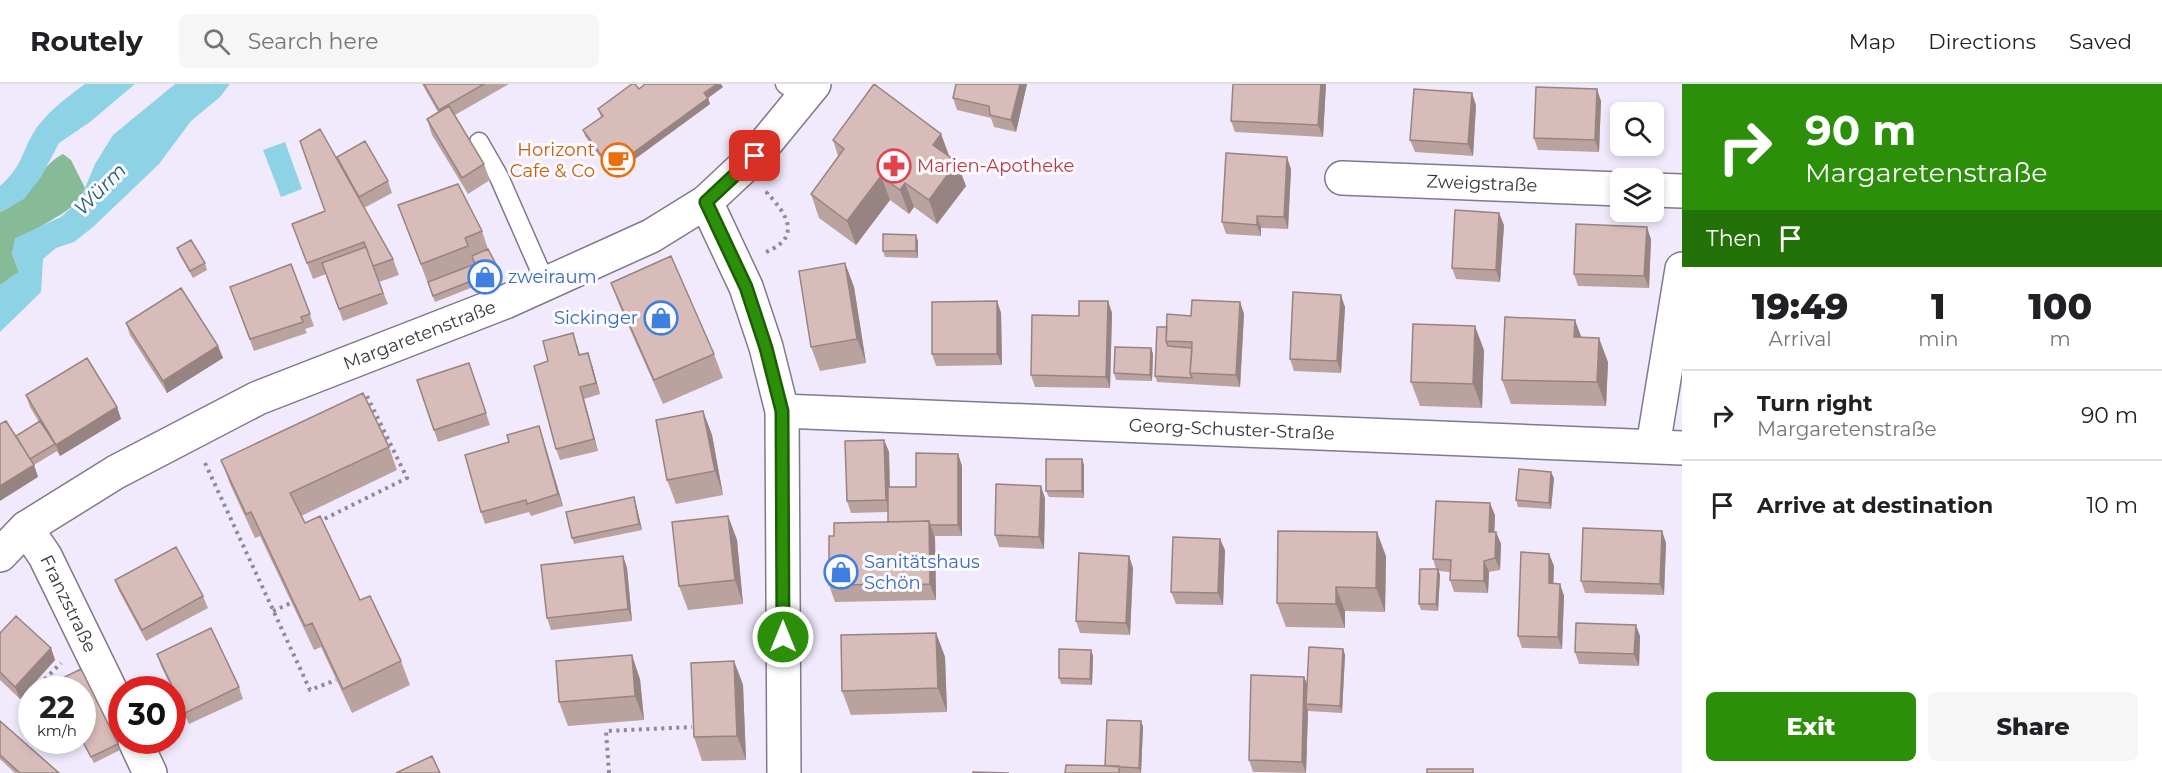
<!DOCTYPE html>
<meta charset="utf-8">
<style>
:root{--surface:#fff;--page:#f6f6f6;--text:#202124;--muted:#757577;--line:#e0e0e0;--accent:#2c8f09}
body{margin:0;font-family:Montserrat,sans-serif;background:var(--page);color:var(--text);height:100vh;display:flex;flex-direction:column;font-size:22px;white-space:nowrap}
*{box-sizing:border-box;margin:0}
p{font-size:20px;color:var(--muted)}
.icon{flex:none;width:33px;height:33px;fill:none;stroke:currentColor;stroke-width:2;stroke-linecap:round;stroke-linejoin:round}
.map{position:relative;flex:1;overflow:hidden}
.drawer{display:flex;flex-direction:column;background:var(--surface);width:480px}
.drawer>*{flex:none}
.banner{background:#2c8f09;color:#fff;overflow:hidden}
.controls{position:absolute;left:1610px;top:18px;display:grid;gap:12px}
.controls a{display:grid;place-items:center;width:54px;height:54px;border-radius:9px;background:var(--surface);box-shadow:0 3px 9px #0003;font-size:30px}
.speed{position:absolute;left:18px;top:592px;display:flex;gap:12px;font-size:30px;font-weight:700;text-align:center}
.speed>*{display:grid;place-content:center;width:78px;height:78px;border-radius:50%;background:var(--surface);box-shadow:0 3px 9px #0003;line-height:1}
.speed small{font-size:15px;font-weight:400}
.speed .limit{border:9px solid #d22;background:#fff;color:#111}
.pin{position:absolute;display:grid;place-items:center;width:51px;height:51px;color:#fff;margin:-26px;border-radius:12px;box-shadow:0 3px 9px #0006}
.me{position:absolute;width:66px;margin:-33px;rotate:0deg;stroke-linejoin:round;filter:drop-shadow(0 0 4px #0008)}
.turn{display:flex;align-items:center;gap:21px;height:126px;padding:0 24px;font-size:27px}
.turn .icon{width:78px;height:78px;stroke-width:2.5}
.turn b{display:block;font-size:42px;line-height:51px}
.then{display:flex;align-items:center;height:57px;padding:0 24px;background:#0003;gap:12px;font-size:22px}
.eta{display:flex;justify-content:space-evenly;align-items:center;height:102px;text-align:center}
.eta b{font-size:36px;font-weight:800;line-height:42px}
.action{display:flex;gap:12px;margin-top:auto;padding:12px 24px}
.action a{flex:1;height:69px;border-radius:9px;background:var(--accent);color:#fff;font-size:24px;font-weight:800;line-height:69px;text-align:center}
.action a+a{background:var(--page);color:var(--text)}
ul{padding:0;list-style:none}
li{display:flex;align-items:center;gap:18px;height:90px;padding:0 24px;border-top:2px solid var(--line)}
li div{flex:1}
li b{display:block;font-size:22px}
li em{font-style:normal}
header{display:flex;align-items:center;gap:36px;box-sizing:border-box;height:84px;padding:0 30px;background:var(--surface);border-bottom:2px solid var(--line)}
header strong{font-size:28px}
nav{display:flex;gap:33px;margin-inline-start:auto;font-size:21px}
.search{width:420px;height:54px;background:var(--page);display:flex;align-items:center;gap:15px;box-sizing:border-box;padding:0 21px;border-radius:9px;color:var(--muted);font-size:22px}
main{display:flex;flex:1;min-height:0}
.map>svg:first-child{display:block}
.forest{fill:#87ba97}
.water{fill:#8dd2e5}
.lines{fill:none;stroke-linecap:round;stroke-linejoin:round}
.lane-casing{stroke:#80788c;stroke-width:21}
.street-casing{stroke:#80788c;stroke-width:36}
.path{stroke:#8f8a97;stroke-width:4;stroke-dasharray:3 4.5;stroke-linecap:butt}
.lane{stroke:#fff;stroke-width:18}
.street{stroke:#fff;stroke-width:33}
.wall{fill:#baa29f}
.shaded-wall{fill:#978482}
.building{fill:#d8bcb9;stroke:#978482;stroke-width:1.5}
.route-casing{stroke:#1d5d06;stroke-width:15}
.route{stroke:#2c8f09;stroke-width:10}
.labels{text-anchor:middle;stroke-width:6;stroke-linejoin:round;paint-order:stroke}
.food-label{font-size:18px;fill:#c56008;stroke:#fcfaff;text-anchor:end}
.health-label{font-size:18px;fill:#be3a42;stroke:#fcfaff;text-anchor:start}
.street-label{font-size:18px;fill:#38353d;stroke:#fcfaff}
.shop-label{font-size:18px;fill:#366cbe;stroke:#fcfaff;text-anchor:start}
.water-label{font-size:20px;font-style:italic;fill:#285f6e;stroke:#fcfaff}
</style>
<header>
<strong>Routely</strong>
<div class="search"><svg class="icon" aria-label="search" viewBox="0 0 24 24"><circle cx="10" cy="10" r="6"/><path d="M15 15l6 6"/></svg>Search here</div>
<nav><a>Map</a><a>Directions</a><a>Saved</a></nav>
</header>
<main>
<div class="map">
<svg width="1682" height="689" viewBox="0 0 1682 689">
<rect width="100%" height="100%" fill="#f1eafc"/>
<path class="forest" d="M63,70L71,76L85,104C76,125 59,131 40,143C30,149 21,160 12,169L19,188L0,201V128C32,115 38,82 63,70Z"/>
<path class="water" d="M85,0H135L90,38L59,59L41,93L24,115L0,128V102C21,83 20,74 32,51C44,30 66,14 85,0Z
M175,0H230L220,13L191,37L159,80L93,143L74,158L56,164L43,175L41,208L0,248V201L19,188L12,169L15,154L61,133L80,116L95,80L113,51Z
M285,58L302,105L281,113L263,66Z"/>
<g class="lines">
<g class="lane-casing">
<path id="lane" d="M785,0L804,14
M479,58L499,93L546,200"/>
</g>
<g class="street-casing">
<g id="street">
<path id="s1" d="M1342,94L1620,105"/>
<path d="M1653,106L1682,107"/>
<path d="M706,118L746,203L766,263L782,327L784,689"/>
<path id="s2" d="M782,327L1682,364"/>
<path d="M1653,362L1682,185"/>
<path id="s3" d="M26,444L45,472L122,630"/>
<path id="s4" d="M0,471L26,444L116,388L258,314L505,218L651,152L706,118L755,72L814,0"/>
<path d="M135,657L150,689"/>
</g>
</g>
<path class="path" d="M766,168C803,153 786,129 767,109L769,107
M205,379L310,606L336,596
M318,438L407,394L365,308
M273,527L291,519
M34,606L61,579
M609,689L606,647L692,643"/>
<use href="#lane" class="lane"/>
<use href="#street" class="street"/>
</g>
<path class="wall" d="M422,0H509L455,31L484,80L490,96L468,110L432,51L427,35L438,28Z
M956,0H1027L1016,48L994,43L991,34L957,26L953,14Z
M1326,0L1323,53L1235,48L1231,37Z
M723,3L708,14L710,20L613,91L585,52L583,46L601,33L598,25L639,5Z
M1601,17L1599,68L1538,66L1534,54Z
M1476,21L1473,72L1415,68L1410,56Z
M941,50L949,73L966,102L937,140L914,123L909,130L890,116L856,161L819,134L811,110L838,72L833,56Z
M338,76L388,97L392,109L364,124L393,175L399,191L379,198L388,220L343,237L326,190L313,195L292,140L325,127Z
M1291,85L1288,145L1261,144V152L1226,150L1222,138Z
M398,121L482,147L488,165L501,192L435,218Z
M1504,141L1500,198L1456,195L1452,184Z
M1651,155L1649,204L1578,202L1574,190Z
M918,157V174L885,173L883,167Z
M177,164L205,179L207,186L193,194L179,170Z
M845,179L854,203L866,279L820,287L811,263Z
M291,180L314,242L305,245L307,249L254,267L230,203Z
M611,199L714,270L723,294L663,320L620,223Z
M997,217L1001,229L1002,281L936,282L932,270Z
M1108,217L1112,229L1110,304L1035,303L1031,291L1079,232Z
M1240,218L1244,230L1240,303L1157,298L1155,292L1167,243L1191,232Z
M1345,223L1341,289L1294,287L1290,275Z
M126,239L218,262L223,274L167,309L130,251Z
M577,260L580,271L592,281L600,310L584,315L598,367L560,376L556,365L548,277Z
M1151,264L1153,270L1152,297L1116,296L1114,289Z
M1484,266L1482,324L1420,322L1411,298Z
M1608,278L1606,322L1511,320L1502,296Z
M469,279L490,341L438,358L417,296Z
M26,311L117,323L121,335L60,372L57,367L34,381L38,393L16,352L39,338L30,323Z
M703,327L712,351L723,411L676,420L667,396Z
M539,342L543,354L563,422L531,432L529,428L485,440L481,428L509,358Z
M884,356L889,368L890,403H916L958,370L962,382V452H935L936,516L835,518L829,501L834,452L888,438V428L851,429L847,417Z
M389,363L397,386L301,432L305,439L360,516L401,577L410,601L352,629L321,563L314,566L260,452L255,454L230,400L221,376Z
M1082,375L1084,381V414L1049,413L1046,407Z
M1554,394L1551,425L1518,423L1516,416Z
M634,413L636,420L642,446L574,460L572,454Z
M1045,414L1044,465L999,463L995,451Z
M1495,431L1494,448H1496L1501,460L1500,486L1489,488L1488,509L1454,508L1450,496V488L1439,487L1440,491L1438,527L1421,526L1419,520L1436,485L1433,475Z
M728,432L737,456L743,520L688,526L679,502Z
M1662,447L1666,459L1664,511L1585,509L1581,497Z
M1225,466L1223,521L1176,520L1171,508Z
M1549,470L1554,482L1553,500H1560L1564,512L1562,565L1522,564L1518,552Z
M623,472L627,484L632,537L551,546L547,534Z
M1129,472L1133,484L1130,551L1080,549L1076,537Z
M1386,472L1385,528L1345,527V544L1286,543L1277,519Z
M115,496L203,512L208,524L146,557L119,507Z
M0,549L51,564L55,576L20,615L0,596Z
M936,549L945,573L947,628L851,631L842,607Z
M1640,552L1639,582L1579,580L1575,568Z
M1343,565L1345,571L1342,629L1308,627L1306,689L1253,688L1249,676L1304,593L1307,600Z
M1091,566L1093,572L1092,601L1061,600L1059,594Z
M157,570L239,603L243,615L189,640L161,582Z
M734,577L743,601L746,676L702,677L694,653Z
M81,585L120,666L94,679L82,657V606H57L54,598Z
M640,595L644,636L568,642L559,618Z
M0,637L59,689H15L0,675Z
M1141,637L1143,643L1141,689H1065L1105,682Z"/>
<path class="shaded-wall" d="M717,0H721L723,3L708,14L710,20L613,91L611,85Z
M1020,0H1027L1016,48L1011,36Z
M1321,0H1326L1323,53L1318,41Z
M1597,5L1601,17L1599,68L1595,56Z
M1472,9L1476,21L1473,72L1468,60Z
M941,50L950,74L933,61Z
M1287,73L1291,85L1288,145L1284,133Z
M957,78L966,102L937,140L929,116Z
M881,92L890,116L856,161L847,137Z
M905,99L914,123L909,130L900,106Z
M1499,129L1504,141L1500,198L1496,186Z
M1257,132L1261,144V152L1257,141Z
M1647,143L1651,155L1649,204L1644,192Z
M916,151L918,157V174L916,167Z
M845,179L854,203L866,279L857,255Z
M1341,211L1345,223L1341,289L1337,277Z
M997,217L1001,229L1002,281L997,270Z
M1108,217L1112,229L1110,304L1106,293Z
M1240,218L1244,230L1240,303L1236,291Z
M1575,236L1584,260L1574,253Z
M1475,242L1484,266L1482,324L1473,300Z
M1599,254L1608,278L1606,322L1597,298Z
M218,262L223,274L167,309L163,297Z
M1151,264L1153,270L1152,297L1150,291Z
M588,269L592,281L600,310L596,299Z
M580,303L584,315L598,367L594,355Z
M117,323L121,335L60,372L56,361Z
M703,327L712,351L723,411L715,387Z
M539,342L543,354L563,422L558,410Z
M884,356L889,368L890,428L886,416Z
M958,370L962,382V452L958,441Z
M1082,375L1084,381V414L1082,407Z
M34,381L38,393L0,417V402Z
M1551,388L1554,394L1551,425L1549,419Z
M1041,402L1045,414L1044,465L1039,453Z
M634,413L636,420L642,446L639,440Z
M1490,419L1495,431L1494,459L1489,448Z
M728,432L737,456L743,520L735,496Z
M929,437L935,454L936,516L930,500Z
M1662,447L1666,459L1664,511L1660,500Z
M1377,448L1386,472L1385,528L1376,504Z
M1496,448L1501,460L1500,486L1495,474Z
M1220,455L1225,466L1223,521L1218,509Z
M1549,470L1554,482L1553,511L1549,499Z
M623,472L627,484L632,537L628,525Z
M1129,472L1133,484L1130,551L1126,539Z
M1484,477L1489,488L1488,509L1484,497Z
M1438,485L1440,491L1438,527L1436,520Z
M1560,500L1564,512L1562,565L1558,553Z
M1336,503L1345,527V544L1336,520Z
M1636,541L1640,552L1639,582L1634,570Z
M936,549L945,573L947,628L938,604Z
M51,564L55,576L20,615L15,603Z
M1343,565L1345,571L1342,629L1340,622Z
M1091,566L1093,572L1092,601L1090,595Z
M632,571L640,595L644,636L635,612Z
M734,577L743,601L746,676L737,652Z
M1304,593L1309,605L1306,620L1308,626L1306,689L1302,678Z
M1141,637L1143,643L1141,689L1139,684Z"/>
<path class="building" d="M424,0H484L439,26Z
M632,0H635L639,5L645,0H717L704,9L708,14L611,85L583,46L603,32L598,25Z
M874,0L941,50L933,61L957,78L929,116L905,99L900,106L881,92L847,137L811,110L844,65L833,56Z
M956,0H1020L1011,36L990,31L989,22L953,14Z
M1233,0H1321L1318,41L1231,37Z
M1536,3L1597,5L1595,56L1534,54Z
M1414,5L1472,9L1468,60L1410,56Z
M449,22L484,80L462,94L427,35Z
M320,45L393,175L373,182L364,158L307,179L292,140L325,127L300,57Z
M365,57L388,97L359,113L337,73Z
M1226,69L1287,73L1284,133L1257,132V141L1222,138Z
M458,100L482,147L465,154L468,162L421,180L398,121Z
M1455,126L1499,129L1496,186L1452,184Z
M1576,140L1647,143L1644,192L1574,190Z
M883,150L916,151V167H883Z
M191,156L205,179L190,187L177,164Z
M366,163L383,209L339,225L322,179Z
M488,165L499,186L433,212L428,198L475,180L472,172Z
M671,172L714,270L654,296L611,199Z
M845,179L857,255L811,263L799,187Z
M291,180L310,230L301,233L303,238L250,255L230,203Z
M181,204L218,262L163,297L126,239Z
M1293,208L1341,211L1337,277L1290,275Z
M1192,216L1240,218L1236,291L1190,289L1192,258L1166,257L1167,230L1191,232Z
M997,217V270H932V218Z
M1079,217H1108L1106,293L1031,291L1032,231L1079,232Z
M1505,233L1575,236L1574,253L1599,254L1597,298L1502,296Z
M1413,240L1475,242L1473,300L1411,298Z
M1157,243H1167L1166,257L1168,262L1192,264L1190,289L1192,294L1155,292Z
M573,249L579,271L588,269L596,299L580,303L594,355L556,365L534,282L548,277L543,257Z
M1115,263L1151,264L1150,291L1114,289Z
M87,274L117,323L56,361L26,311Z
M469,279L486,329L434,346L417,296Z
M363,309L389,363L290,409L305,439L320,432L360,516L370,512L401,577L343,605L312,539L305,542L251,428L246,430L221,376Z
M703,327L715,387L667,396L656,336Z
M6,337L34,381L0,402V340Z
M40,337L55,360L30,375L16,352Z
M539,342L558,410L527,420L526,416L481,428L465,371L509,358L507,351Z
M884,356L886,416L847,417L845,357Z
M916,369L958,370V441H930L929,437L888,438V403H916Z
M1046,375H1082V407H1046Z
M1519,385L1551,388L1549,419L1516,416Z
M996,400L1041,402L1039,453L995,451Z
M634,413L639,440L572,454L566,428Z
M1436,417L1490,419L1489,448H1496L1495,474L1484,477V497L1450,496L1451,476L1433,475Z
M728,432L735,496L679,502L672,438Z
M929,437L930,500L829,501V452H834V439Z
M1583,444L1662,447L1660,500L1581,497Z
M1278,447L1377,448L1376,504L1336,503V520L1277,519Z
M1173,453L1220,455L1218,509L1171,508Z
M176,463L203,512L142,546L115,496Z
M1521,468L1549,470V499L1560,500L1558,553L1518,552Z
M1079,469L1129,472L1126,539L1076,537Z
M623,472L628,525L547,534L541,481Z
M1420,485H1438L1436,520H1419Z
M16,532L51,564L15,603L0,588V549Z
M1576,539L1636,541L1634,570L1575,568Z
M211,544L239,603L185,629L157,570Z
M936,549L938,604L842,607L841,551Z
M1309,563L1343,565L1340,622L1306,620Z
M1059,565L1091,566L1090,595L1059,594Z
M632,571L635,612L559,618L556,577Z
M734,577L737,652L694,653L691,579Z
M81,585L118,660L91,673L82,656V606H58L54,598Z
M1251,591L1304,593L1302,678L1249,676Z
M1107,636L1141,637L1139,684L1105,682Z
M0,637L59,689H20L0,671Z
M432,672L440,689H396Z
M1066,681L1119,682V689H1065Z
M1427,685H1473V689H1427Z
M973,688L1009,689H973Z"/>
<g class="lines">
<g class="route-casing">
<path id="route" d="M755,72L706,118L746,203L766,264L782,327L783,553"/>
</g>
<use href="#route" class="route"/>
</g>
<defs>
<g id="cafe-ring" transform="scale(1.725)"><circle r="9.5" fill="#fcfaff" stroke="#e8710a" stroke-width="1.5"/><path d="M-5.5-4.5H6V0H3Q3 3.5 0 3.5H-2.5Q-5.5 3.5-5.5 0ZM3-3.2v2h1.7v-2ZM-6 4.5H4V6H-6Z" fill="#e8710a"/></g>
<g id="pharmacy-ring" transform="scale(1.725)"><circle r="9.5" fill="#fcfaff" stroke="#e0444e" stroke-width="1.5"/><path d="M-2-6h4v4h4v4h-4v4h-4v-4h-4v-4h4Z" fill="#e0444e"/></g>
<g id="shop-ring" transform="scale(1.725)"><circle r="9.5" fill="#fcfaff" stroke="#3f7fe0" stroke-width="1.5"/><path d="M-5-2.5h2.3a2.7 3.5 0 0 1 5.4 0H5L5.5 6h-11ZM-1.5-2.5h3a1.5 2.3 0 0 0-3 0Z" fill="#3f7fe0"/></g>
</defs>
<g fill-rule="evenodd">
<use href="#cafe-ring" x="618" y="76"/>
<use href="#pharmacy-ring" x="894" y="82"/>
<use href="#shop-ring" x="485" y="193"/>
<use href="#shop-ring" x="661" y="234"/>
<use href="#shop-ring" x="841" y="488"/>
</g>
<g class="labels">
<g class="food-label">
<text x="595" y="72">Horizont<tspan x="595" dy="21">Cafe &amp; Co</tspan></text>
</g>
<g class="health-label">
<text x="917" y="88">Marien-Apotheke</text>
</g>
<g class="street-label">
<text dy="6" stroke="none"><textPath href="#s1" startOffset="140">Zweigstraße</textPath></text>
<text dy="6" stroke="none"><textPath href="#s4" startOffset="477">Margaretenstraße</textPath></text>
<text dy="6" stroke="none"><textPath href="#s2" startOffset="450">Georg-Schuster-Straße</textPath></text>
<text dy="6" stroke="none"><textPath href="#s3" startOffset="87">Franzstraße</textPath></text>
</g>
<g class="shop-label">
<text x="508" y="199">zweiraum</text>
<text x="638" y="240" text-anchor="end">Sickinger</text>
<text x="864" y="484">Sanitätshaus<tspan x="864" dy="21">Schön</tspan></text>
</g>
<g class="water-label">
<text transform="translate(100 105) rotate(-45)" y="7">Würm</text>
</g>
</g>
</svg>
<div class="controls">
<a><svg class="icon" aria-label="search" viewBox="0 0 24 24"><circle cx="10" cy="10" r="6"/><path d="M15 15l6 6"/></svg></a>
<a><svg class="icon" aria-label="layers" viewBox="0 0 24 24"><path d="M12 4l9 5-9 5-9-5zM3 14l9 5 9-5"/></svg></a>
</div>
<div class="speed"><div>22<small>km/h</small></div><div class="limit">30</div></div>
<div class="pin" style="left:755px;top:72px;background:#d93025"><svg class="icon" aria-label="arrive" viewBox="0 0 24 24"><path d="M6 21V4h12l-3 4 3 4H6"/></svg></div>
<svg class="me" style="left:783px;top:553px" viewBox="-20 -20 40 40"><circle r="17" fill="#2c8f09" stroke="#fff" stroke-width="3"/><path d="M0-11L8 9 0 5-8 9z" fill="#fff"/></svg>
</div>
<section class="drawer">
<div class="banner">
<div class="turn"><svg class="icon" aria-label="right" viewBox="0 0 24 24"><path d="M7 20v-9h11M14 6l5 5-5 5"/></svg><div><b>90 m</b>Margaretenstraße</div></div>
<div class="then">Then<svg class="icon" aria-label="arrive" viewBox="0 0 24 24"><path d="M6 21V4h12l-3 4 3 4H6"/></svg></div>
</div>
<div class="eta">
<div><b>19:49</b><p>Arrival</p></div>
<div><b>1</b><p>min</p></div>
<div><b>100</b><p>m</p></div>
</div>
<ul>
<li><svg class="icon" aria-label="right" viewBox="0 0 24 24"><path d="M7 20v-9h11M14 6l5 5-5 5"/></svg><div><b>Turn right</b><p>Margaretenstraße</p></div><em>90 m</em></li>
<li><svg class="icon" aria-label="arrive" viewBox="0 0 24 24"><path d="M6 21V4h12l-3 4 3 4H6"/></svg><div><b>Arrive at destination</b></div><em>10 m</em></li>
</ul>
<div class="action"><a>Exit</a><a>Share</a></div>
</section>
</main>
